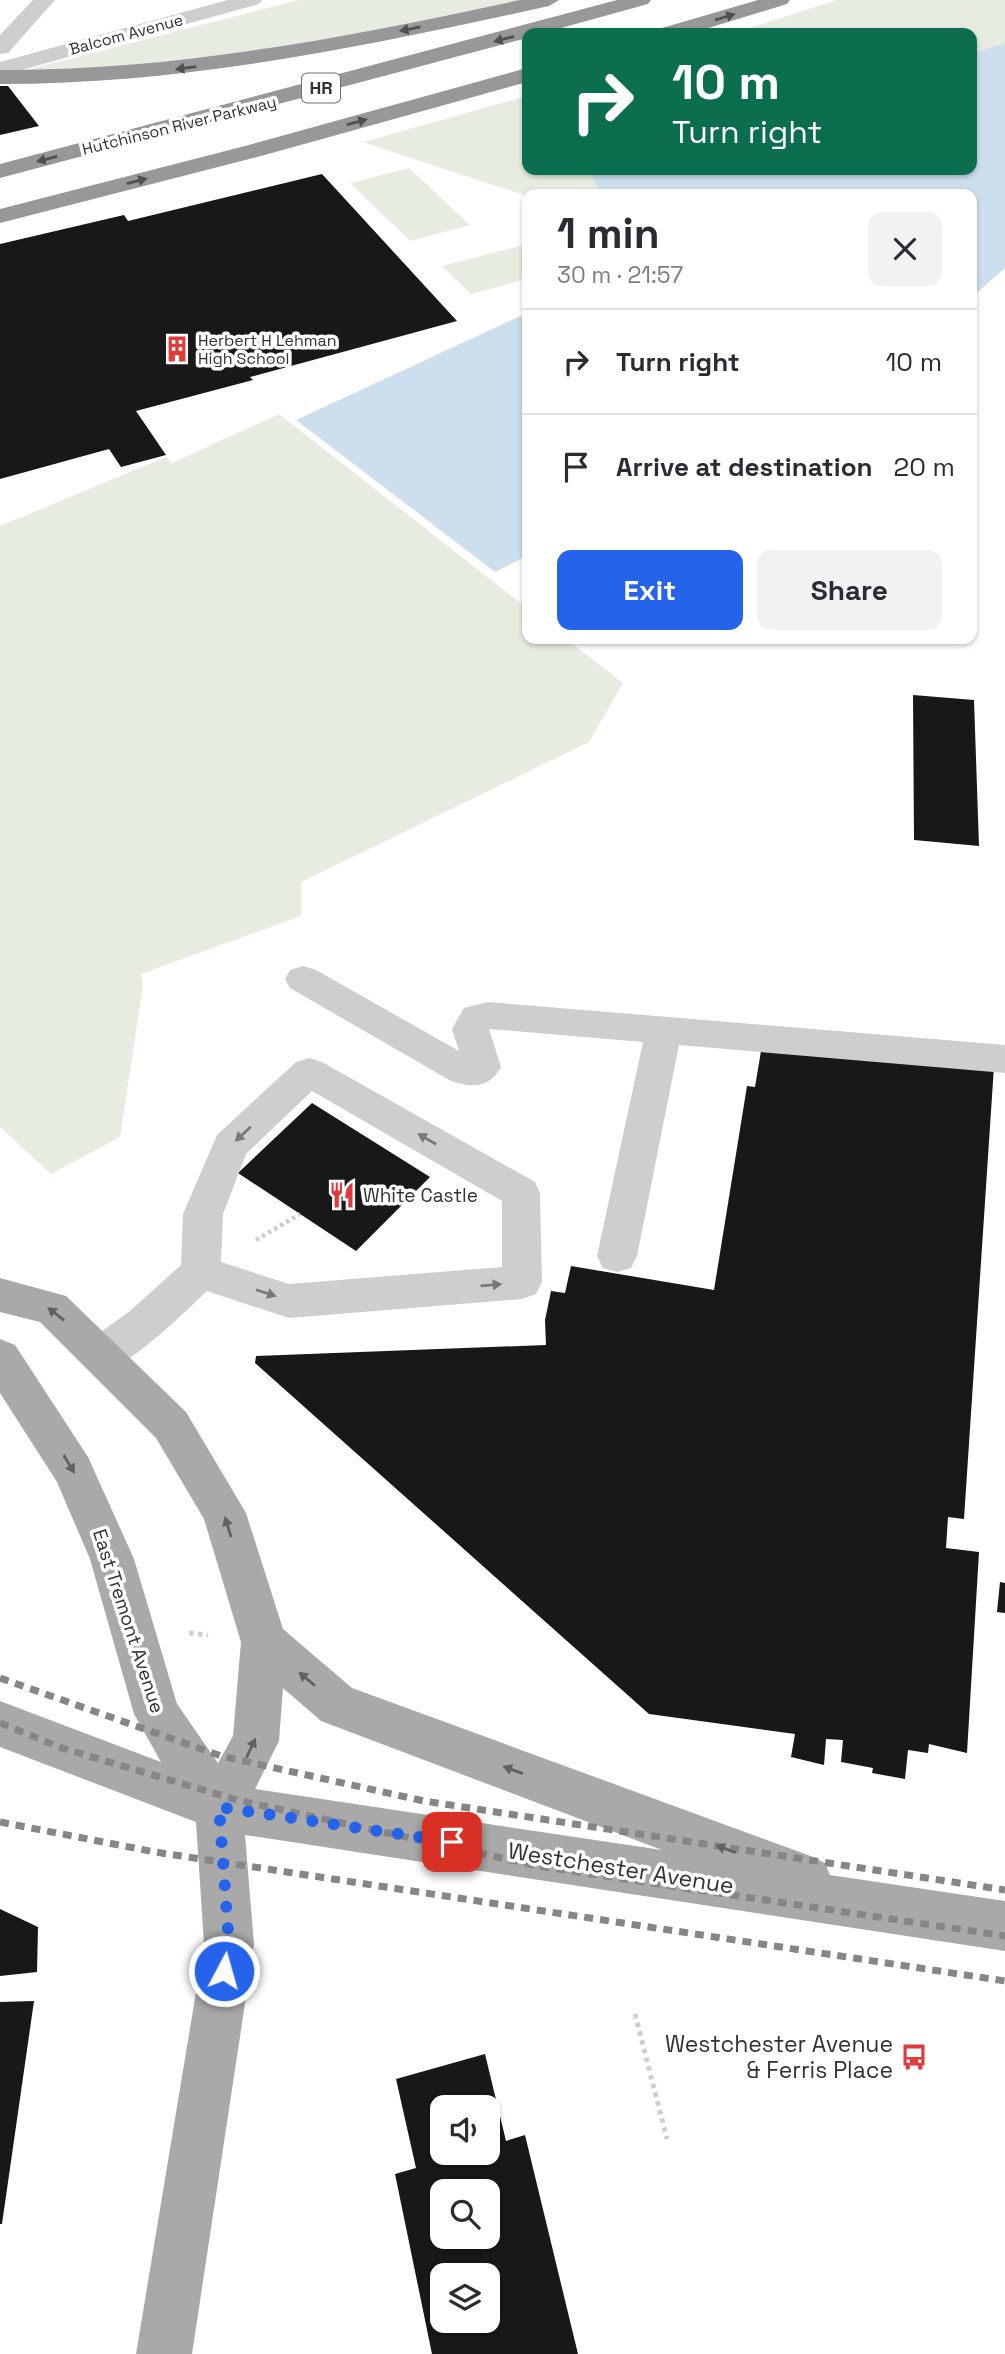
<!DOCTYPE html>
<meta charset="utf-8">
<style>
:root{--surface:#fff;--page:#f2f2f3;--text:#2b2b33;--muted:#7c7c81;--line:#e1e1e2;--accent:#2563eb}
body{margin:0;font-family:"Space Grotesk",sans-serif;background:var(--page);color:var(--text);height:100vh;display:flex;flex-direction:column;font-size:26px;white-space:nowrap}
*{box-sizing:border-box;margin:0}
p{font-size:23px;color:var(--muted)}
.icon{flex:none;width:38px;height:38px;fill:none;stroke:currentColor;stroke-width:2;stroke-linecap:round;stroke-linejoin:round}
.map{position:relative;flex:1;overflow:hidden}
.sheet{position:absolute;left:522px;top:189px;width:455px;height:455px;display:flex;flex-direction:column;background:var(--surface);border-radius:14px;box-shadow:0 2px 5px #0004}
.sheet>*{flex:none}
.top-card{position:absolute;left:522px;top:28px;width:455px;height:147px;border-radius:14px;box-shadow:0 2px 5px #0004;background:#0b6e4f;color:#fff;overflow:hidden}
.fabs{position:absolute;left:430px;top:2095px;display:grid;gap:14px}
.fabs a{display:grid;place-items:center;width:70px;height:70px;border-radius:14px;background:var(--surface);box-shadow:0 2px 5px #0004;font-size:35px}
.pin{position:absolute;display:grid;place-items:center;width:60px;height:60px;color:#fff;margin:-30px;border-radius:14px;box-shadow:0 4px 10px #0006}
.me{position:absolute;width:77px;margin:-38px;rotate:6deg;stroke-linejoin:round;filter:drop-shadow(0 0 5px #0008)}
.turn{display:flex;align-items:center;gap:24px;height:147px;padding:0 35px;font-size:32px}
.turn .icon{width:91px;height:91px;stroke-width:2.5}
.turn b{display:block;font-size:49px;line-height:60px}
.round{display:grid;place-items:center;flex:none;width:74px;height:74px;border-radius:14px;background:var(--page)}
.summary{display:flex;align-items:center;justify-content:space-between;height:119px;padding:0 35px}
h1{font-size:42px;font-weight:700;line-height:52px}
.primary-button{display:flex;gap:14px;margin-top:auto;padding:14px 35px}
.primary-button a{flex:1;height:80px;border-radius:14px;background:var(--accent);color:#fff;font-size:28px;font-weight:700;line-height:80px;text-align:center}
.primary-button a+a{background:var(--page);color:var(--text)}
ul{padding:0;list-style:none}
li{display:flex;align-items:center;gap:21px;height:105px;padding:0 35px;border-top:2px solid var(--line)}
li div{flex:1}
li b{display:block;font-size:26px}
li em{font-style:normal}
.map>svg:first-child{display:block}
.green{fill:#e6ede0}
.water{fill:#cddeec}
.building{fill:#181818;fill-rule:evenodd}
.lines{fill:none;stroke-linecap:round;stroke-linejoin:round}
.path-far1{stroke:#cecece;stroke-width:4.5;stroke-dasharray:3.5 3.5;stroke-linecap:butt}
.path{stroke:#cecece;stroke-width:5;stroke-dasharray:4.5 4.5;stroke-linecap:butt}
.minor{fill:#cecece;fill-rule:evenodd}
.major{fill:#a9a9a9;fill-rule:evenodd}
.highway{fill:#989898;fill-rule:evenodd}
.rail{stroke:#868686;stroke-width:7;stroke-dasharray:9 7;stroke-linecap:butt}
.oneway{fill:#505050}
.oneway2{fill:#787878}
.oneway3{fill:#616161}
.route{stroke:#2563eb;stroke-width:12;stroke-dasharray:0 21.6}
.labels{text-anchor:middle;stroke-width:7;stroke-linejoin:round;paint-order:stroke}
.far-street-label{font-size:16px;fill:#313131;stroke:#fff}
.far-poi-label{font-size:16px;fill:#313131;stroke:#fff;text-anchor:start}
.shield{fill:#fff;stroke:#6f6f6f;stroke-width:2}
.shield-label{font-size:18px;font-weight:bold;fill:#313131}
.poi-label{font-size:19px;fill:#313131;stroke:#fff;text-anchor:start}
.street-label{font-size:19px;fill:#313131;stroke:#fff}
.near-street-label{font-size:23px;fill:#313131;stroke:#fff}
.near-poi-label{font-size:23px;fill:#313131;stroke:#fff;text-anchor:end}
</style>
<div class="map">
<svg width="1005" height="2354" viewBox="0 0 1005 2354">
<rect width="100%" height="100%" fill="#fff"/>
<path class="green" d="M299,0H522L311,44L152,67L26,70Z
M837,0H1005V43L971,53V33H734Z
M527,96V170H588L601,194L527,196L363,142Z
M409,168L470,225L410,241L350,183Z
M527,244V279L471,294L442,266Z
M279,414L527,608V639H566L623,683L589,742L301,882V916L141,974L143,985L120,1137L51,1174L0,1127V526L166,457L172,463Z"/>
<path class="water" d="M1005,43V268L971,298V194H601L588,170H971V53Z
M527,313V556L495,572L296,420Z"/>
<path class="building" d="M0,86H8L39,126L0,135Z
M322,174L457,321L250,377L253,380L136,411L166,455L121,467L109,449L0,479V244L124,215L128,221Z
M913,695L974,700L979,846L914,840Z
M762,1045L994,1066L964,1519L948,1517L946,1548L979,1552L967,1753L929,1744L928,1753L908,1750L905,1779L872,1773L873,1768L841,1762L843,1740L826,1739L824,1765L791,1757L795,1734L649,1714L255,1363L256,1356L546,1345L545,1320L551,1291L565,1293L571,1266L714,1290L747,1086L755,1087Z
M312,1103L430,1177L356,1251L238,1173Z
M1000,1582L1005,1583V1613L997,1612Z
M0,1909L38,1927L37,1972L0,1976Z
M34,2001L2,2224H0V2002Z
M485,2054L506,2141L525,2135L578,2354H432L395,2174L416,2168L396,2079ZM443,2107H488V2152H443ZM443,2191H488V2236H443ZM443,2275H488V2320H443Z"/>
<g class="lines">
<path class="path-far1" d="M256,1240L300,1214"/>
<path class="path" d="M189,1633L208,1635
M635,2014L667,2139"/>
<path class="minor" d="M33,0H55L8,53L0,54V35Z
M228,0H262L259,4L0,76V62Z
M303,966L316,970L459,1051L452,1029L464,1008L488,1002L1005,1045V1073L679,1045L637,1256L631,1268L617,1272L603,1268L597,1256L643,1042L489,1029L501,1067C490,1088 472,1088 451,1081L290,988L285,979L290,970Z
M309,1058L322,1062L535,1182L540,1193L542,1282L536,1294L522,1299L289,1318L207,1291C188,1309 126,1370 101,1372C97,1373 90,1369 85,1367L79,1355L85,1343L130,1311L181,1265L183,1214L217,1135L296,1062ZM312,1091L502,1201V1267L289,1284L221,1262L223,1214L246,1154Z"/>
<path class="major" d="M0,1278L66,1296L186,1412L246,1513L283,1629L352,1688L808,1855L825,1863L830,1875L1005,1901V1951L245,1835L254,1944L192,2354H136L204,1944L196,1822L0,1747V1701L161,1762L134,1714L90,1559L57,1482L0,1393V1339L15,1345L88,1457L134,1559L177,1704L218,1763L233,1736L241,1642L204,1519L156,1438L40,1322L0,1312ZM283,1688L321,1721L662,1850L255,1789L279,1741Z"/>
<path class="highway" d="M520,0H559L549,6C365,46 189,84 0,84V70C177,71 347,37 520,0Z
M617,0H651L648,4L543,33H527V38L0,178V164Z
M758,0H790L787,4L692,33H659L662,28Z
M527,68V82L261,156L0,223V209L245,146Z"/>
<path class="rail" d="M0,1678L221,1756L424,1801L1005,1890
M0,1723L62,1748L237,1800L538,1866L1005,1936
M0,1822L155,1852L1005,1981"/>
</g>
<defs><path id="oneway-solid" d="M-6-.8H1V-3.2L6.5 0L1 3.2V.8H-6Z" transform="scale(1.75)"/></defs>
<g class="oneway">
<use href="#oneway-solid" transform="translate(725 17) rotate(-17)"/>
<use href="#oneway-solid" transform="translate(410 29) rotate(169)"/>
<use href="#oneway-solid" transform="translate(504 39) rotate(165)"/>
<use href="#oneway-solid" transform="translate(186 68) rotate(173)"/>
<use href="#oneway-solid" transform="translate(357 122) rotate(-15)"/>
<use href="#oneway-solid" transform="translate(47 159) rotate(166)"/>
<use href="#oneway-solid" transform="translate(137 181) rotate(-14)"/>
</g>
<g class="oneway2">
<use href="#oneway-solid" transform="translate(243 1134) rotate(137)"/>
<use href="#oneway-solid" transform="translate(427 1139) rotate(-150)"/>
<use href="#oneway-solid" transform="translate(491 1285) rotate(-5)"/>
<use href="#oneway-solid" transform="translate(266 1293) rotate(18)"/>
</g>
<g class="oneway3">
<use href="#oneway-solid" transform="translate(56 1314) rotate(-142)"/>
<use href="#oneway-solid" transform="translate(69 1464) rotate(59)"/>
<use href="#oneway-solid" transform="translate(228 1527) rotate(-107)"/>
<use href="#oneway-solid" transform="translate(307 1679) rotate(-140)"/>
<use href="#oneway-solid" transform="translate(251 1748) rotate(-65)"/>
<use href="#oneway-solid" transform="translate(513 1770) rotate(-160)"/>
<use href="#oneway-solid" transform="translate(726 1849) rotate(-160)"/>
</g>
<g class="lines">
<path class="route" d="M224,1971L229,1944L219,1807L452,1842"/>
</g>
<defs>
<g id="building-bare" transform="scale(2.1)"><path d="M-4-6H4V6H1V3H-1V6H-4ZM-2.5-4.3h1.7v1.8h-1.7ZM.8-4.3h1.7v1.8H.8ZM-2.5-1h1.7V.8h-1.7ZM.8-1h1.7V.8H.8Z" fill="#e2393b" stroke="#fff" stroke-width="2.5" paint-order="stroke"/></g>
<g id="restaurant-bare" transform="scale(2.1)"><path d="M-5-6h1v4h1v-4h1v4h1v-4h1v5L-1.5 .5V6h-2V.5L-5-1ZM5-6V6H3V1.5H1.5Q1.5-4 5-6Z" fill="#e2393b" stroke="#fff" stroke-width="2.5" paint-order="stroke"/></g>
<g id="bus-bare" transform="scale(2.1)"><path d="M-5-6H5V4H4V6H2V4H-2V6H-4V4H-5ZM-3.5-4V0h7V-4ZM-3.5 1.2v1.5H-2V1.2ZM2 1.2v1.5H3.5V1.2Z" fill="#e2393b" stroke="#fff" stroke-width="2.5" paint-order="stroke"/></g>
</defs>
<g fill-rule="evenodd">
<use href="#building-bare" x="177" y="349"/>
<use href="#restaurant-bare" x="342" y="1195"/>
<use href="#bus-bare" x="914" y="2057"/>
</g>
<g class="labels">
<g class="far-street-label">
<text transform="translate(126 34) rotate(-15)" y="6">Balcom Avenue</text>
<text transform="translate(179 125) rotate(-14)" y="6">Hutchinson River Parkway</text>
</g>
<g class="far-poi-label">
<text x="198" y="346">Herbert H Lehman<tspan x="198" dy="18">High School</tspan></text>
</g>
<rect class="shield" x="302" y="73.5" width="38" height="29" rx="5"/>
<g class="shield-label">
<text x="321" y="94">HR</text>
</g>
<g class="poi-label">
<text x="363" y="1202">White Castle</text>
</g>
<g class="street-label">
<text transform="translate(129 1621) rotate(72)" y="7">East Tremont Avenue</text>
</g>
<g class="near-street-label">
<text transform="translate(621 1868) rotate(9)" y="8">Westchester Avenue</text>
</g>
<g class="near-poi-label">
<text x="893" y="2052">Westchester Avenue<tspan x="893" dy="26">&amp; Ferris Place</tspan></text>
</g>
</g>
</svg>
<div class="fabs">
<a><svg class="icon" aria-label="sound" viewBox="0 0 24 24"><path d="M4 9h4l5-4v14l-5-4H4zM17 9q2 3 0 6"/></svg></a>
<a><svg class="icon" aria-label="search" viewBox="0 0 24 24"><circle cx="10" cy="10" r="6"/><path d="M15 15l6 6"/></svg></a>
<a><svg class="icon" aria-label="layers" viewBox="0 0 24 24"><path d="M12 4l9 5-9 5-9-5zM3 14l9 5 9-5"/></svg></a>
</div>
<div class="pin" style="left:452px;top:1842px;background:#d93025"><svg class="icon" aria-label="arrive" viewBox="0 0 24 24"><path d="M6 21V4h12l-3 4 3 4H6"/></svg></div>
<svg class="me" style="left:224px;top:1971px" viewBox="-20 -20 40 40"><circle r="17" fill="#2563eb" stroke="#fff" stroke-width="3"/><path d="M0-11L8 9 0 5-8 9z" fill="#fff"/></svg>
<div class="top-card">
<div class="turn"><svg class="icon" aria-label="right" viewBox="0 0 24 24"><path d="M7 20v-9h11M14 6l5 5-5 5"/></svg><div><b>10 m</b>Turn right</div></div>
</div>
<section class="sheet">
<div class="summary"><div><h1>1 min</h1><p>30 m · 21:57</p></div><a class="round"><svg class="icon" aria-label="close" viewBox="0 0 24 24"><path d="M6 6l12 12M18 6L6 18"/></svg></a></div>
<ul>
<li><svg class="icon" aria-label="right" viewBox="0 0 24 24"><path d="M7 20v-9h11M14 6l5 5-5 5"/></svg><div><b>Turn right</b></div><em>10 m</em></li>
<li><svg class="icon" aria-label="arrive" viewBox="0 0 24 24"><path d="M6 21V4h12l-3 4 3 4H6"/></svg><div><b>Arrive at destination</b></div><em>20 m</em></li>
</ul>
<div class="primary-button"><a>Exit</a><a>Share</a></div>
</section>
</div>
